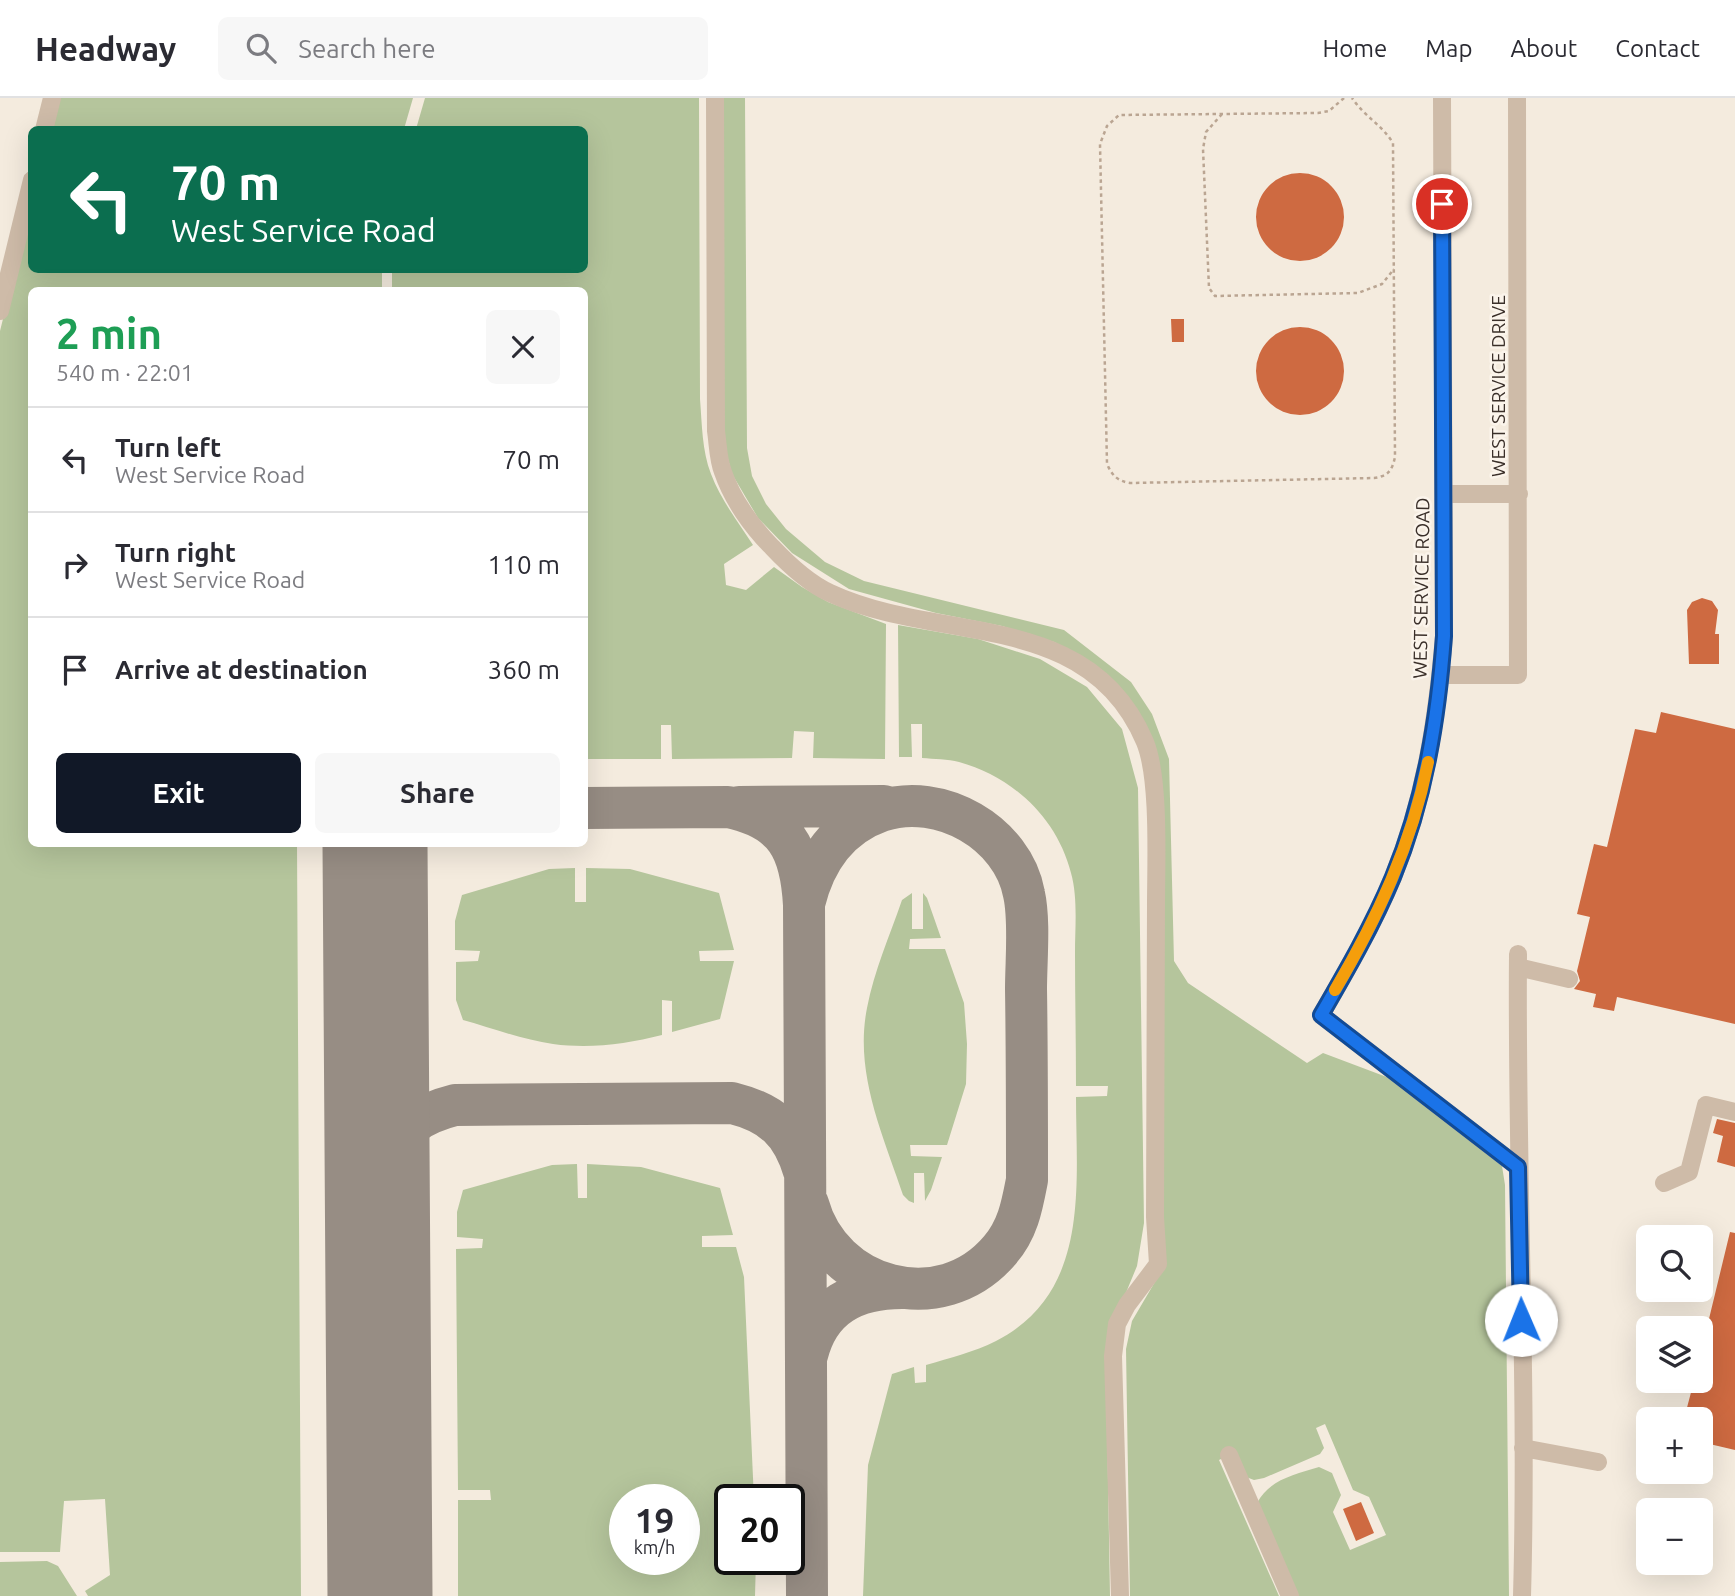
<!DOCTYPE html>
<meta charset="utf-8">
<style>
:root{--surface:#fff;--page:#f7f7f7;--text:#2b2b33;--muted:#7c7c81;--line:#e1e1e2;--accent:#111827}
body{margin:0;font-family:Ubuntu,sans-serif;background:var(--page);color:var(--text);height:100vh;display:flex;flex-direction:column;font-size:26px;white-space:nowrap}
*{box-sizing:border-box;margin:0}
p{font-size:23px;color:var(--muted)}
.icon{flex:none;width:38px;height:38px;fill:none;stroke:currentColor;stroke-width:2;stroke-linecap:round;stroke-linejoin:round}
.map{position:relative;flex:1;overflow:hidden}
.details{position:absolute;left:28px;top:189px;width:560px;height:560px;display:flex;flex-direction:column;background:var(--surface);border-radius:10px;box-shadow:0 7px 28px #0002}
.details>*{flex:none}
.banner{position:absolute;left:28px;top:28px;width:560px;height:147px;border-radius:10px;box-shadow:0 7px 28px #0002;background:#0b6e4f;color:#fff;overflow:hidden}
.controls{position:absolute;left:1636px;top:1127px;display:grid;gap:14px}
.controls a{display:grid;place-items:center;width:77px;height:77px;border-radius:10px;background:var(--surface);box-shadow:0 7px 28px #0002;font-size:35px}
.speed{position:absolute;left:609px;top:1386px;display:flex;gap:14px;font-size:35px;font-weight:700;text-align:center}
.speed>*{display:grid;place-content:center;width:91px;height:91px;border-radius:50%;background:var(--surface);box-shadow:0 7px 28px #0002;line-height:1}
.speed small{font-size:18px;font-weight:400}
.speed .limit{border:4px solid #111;border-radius:10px;background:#fff;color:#111}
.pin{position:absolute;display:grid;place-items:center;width:60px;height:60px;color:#fff;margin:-30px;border:4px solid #fff;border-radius:50%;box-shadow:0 2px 7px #0007}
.me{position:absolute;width:77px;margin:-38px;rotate:359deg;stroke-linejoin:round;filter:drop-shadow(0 0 5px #0008)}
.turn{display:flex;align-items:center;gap:24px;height:147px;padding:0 28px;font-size:32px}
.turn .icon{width:91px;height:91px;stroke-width:2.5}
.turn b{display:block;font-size:49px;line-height:60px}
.round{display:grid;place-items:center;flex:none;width:74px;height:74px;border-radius:10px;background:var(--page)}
.summary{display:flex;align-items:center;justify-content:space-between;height:119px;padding:0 28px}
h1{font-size:42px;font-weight:700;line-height:52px;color:#1e9e55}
.cta{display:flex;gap:14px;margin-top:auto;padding:14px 28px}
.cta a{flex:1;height:80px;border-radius:10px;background:var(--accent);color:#fff;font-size:28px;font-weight:700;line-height:80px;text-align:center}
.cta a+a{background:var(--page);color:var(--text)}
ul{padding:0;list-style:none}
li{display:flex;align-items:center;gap:21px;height:105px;padding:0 28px;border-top:2px solid var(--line)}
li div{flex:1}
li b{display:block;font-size:26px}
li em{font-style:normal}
header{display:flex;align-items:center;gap:42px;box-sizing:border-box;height:98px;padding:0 35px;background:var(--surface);border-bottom:2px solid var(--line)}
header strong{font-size:33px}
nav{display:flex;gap:38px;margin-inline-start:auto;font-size:24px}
.search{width:490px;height:63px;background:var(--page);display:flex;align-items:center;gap:18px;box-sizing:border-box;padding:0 24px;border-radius:10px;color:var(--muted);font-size:26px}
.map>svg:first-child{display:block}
.green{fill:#b5c59c;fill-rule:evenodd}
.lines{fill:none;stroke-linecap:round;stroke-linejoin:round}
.taxiway{stroke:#978d84;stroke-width:42}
.runway{stroke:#978d84;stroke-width:105}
.building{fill:#ce6a41}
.path{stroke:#baa592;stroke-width:2.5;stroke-dasharray:3.5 3.5;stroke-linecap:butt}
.minor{stroke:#cebba8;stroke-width:18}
.route-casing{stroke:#114b97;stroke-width:18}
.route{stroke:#1a73e8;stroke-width:12}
.slow{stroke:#f59e0b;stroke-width:12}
.labels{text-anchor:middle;stroke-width:5;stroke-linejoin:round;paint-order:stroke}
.street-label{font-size:19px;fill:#3a2f29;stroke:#fbf4eb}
</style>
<header>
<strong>Headway</strong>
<div class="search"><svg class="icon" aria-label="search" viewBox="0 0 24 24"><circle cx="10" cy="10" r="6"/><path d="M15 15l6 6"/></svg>Search here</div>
<nav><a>Home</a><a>Map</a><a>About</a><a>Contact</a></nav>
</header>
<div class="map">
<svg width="1735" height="1498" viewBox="0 0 1735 1498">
<rect width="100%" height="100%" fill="#f4ebde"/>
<path class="green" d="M59,0H413L404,31L51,32Z
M425,0H699L700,301C702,326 702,353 711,376C721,402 738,424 753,447L724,466L726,487L746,492L774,469L802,489L828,504L886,526L885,661L813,660L814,634L794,633L792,660L672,661L671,627H661V661H585L584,192H392V172H584V32L416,31Z
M718,0H745L747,350L752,378L766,406L786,431L825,464L864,483L1064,532L1131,584L1152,616L1169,661L1174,863L1188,885L1307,965L1323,955L1392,981L1492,1051L1502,1068L1505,1087L1509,1498H1297L1257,1405C1270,1381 1294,1377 1319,1369L1332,1375L1341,1397L1333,1414L1350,1452L1386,1437L1369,1399L1353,1392L1325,1326L1316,1330L1324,1350L1320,1356L1264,1380L1254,1382L1246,1379L1233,1355L1219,1362L1279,1498H1130L1126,1251L1132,1223L1159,1177L1153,660L1084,561L1054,544L1002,528L936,515L849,491L792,455L758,420L732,376L720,331Z
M31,108L32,172H382V192H32V746H297L301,1498H88L85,1493L110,1477L105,1401L64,1403L60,1454H0V233Z
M898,527L978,541L1040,561L1087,589L1122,631L1138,690L1144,1125L1137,1168L1118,1214L1106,1267L1110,1498H863L868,1367L892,1276L914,1269L915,1285L926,1284V1267C950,1260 974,1254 996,1243C1091,1194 1076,1088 1076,999L1107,998L1108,988H1076C1076,944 1075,899 1075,855C1075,829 1078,800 1071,775C1057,720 1013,679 959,664C948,661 934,661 922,660V626H911L912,659H899Z
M575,770V804H586V770L630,771L719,795L734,852L699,853L700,863H734L720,921L672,934V903L662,902V937C627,946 590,951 553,946C523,942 492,930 463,922L456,902V864L478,863L480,853L455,852V823L462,797L549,771Z
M912,795V831H923V795L927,800L941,840L910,841L909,851H945L964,905L967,946L966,986L947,1047H910L911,1058L942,1059L931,1092L925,1103L924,1075H914V1105L909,1103L903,1097C883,1037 854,975 867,910C874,873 890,837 902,802Z
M577,1066L578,1100H587V1066L641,1069L720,1090L733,1137L702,1138V1149H736L744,1179L754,1402H730V1419H724V1429L730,1430V1461H756L755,1498H458V1402H491L490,1392H458L456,1151L482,1150L483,1141L457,1139V1114L463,1092L552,1067ZM625,1402H684V1461H625Z
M47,1463L58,1468L77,1498H0V1464Z"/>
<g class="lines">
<path class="taxiway" d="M739,709L884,708
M584,710L728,709C786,721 801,751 804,807L807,1498
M376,803L385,763L395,746
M804,806C814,764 838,728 881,713C940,693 1013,735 1024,796C1030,823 1026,863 1026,891C1027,955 1027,1019 1027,1082C1022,1108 1018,1131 1000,1152C941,1222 831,1191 808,1106
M378,1155C381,1084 371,1028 455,1007L732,1005C772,1015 792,1033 804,1073
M807,1257C819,1208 855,1190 902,1190"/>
<path class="runway" d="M375,746L380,1498"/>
</g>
<path class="building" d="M1256 119a44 44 0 1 1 88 0a44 44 0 1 1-88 0Z
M1171,221H1184V244H1172Z
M1256 273a44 44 0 1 1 88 0a44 44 0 1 1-88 0Z
M1702,500L1712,503L1718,512L1715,536H1719V566H1689L1687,512L1692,504Z
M1661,614L1735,631V926L1617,899L1614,913L1593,909L1596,896L1574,891L1580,883L1577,873L1590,819L1577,816L1594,746L1607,749L1635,631L1656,635Z
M1717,1021L1735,1025V1069L1717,1064L1723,1038L1713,1035Z
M1730,1134L1735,1135V1352L1701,1344V1321H1684L1694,1283H1701V1254Z
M1361,1404L1374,1435L1356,1443L1343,1411Z"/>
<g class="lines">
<path class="path" d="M1344,0L1329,13L1318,15L1119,17L1107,28L1100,46L1107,366C1112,377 1117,383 1130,385L1374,380C1388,378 1392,373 1395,359L1393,45C1382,27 1364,18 1352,0
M1222,16L1206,34L1203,51L1209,190L1215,198L1358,195L1382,186L1394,171"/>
<path class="minor" d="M715,0L716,333C718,346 718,362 723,374C732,401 752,429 772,449C788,466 808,485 830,495C939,546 1089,510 1145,644C1160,681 1156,765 1156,807C1155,911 1155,1015 1155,1119L1158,1166L1127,1207L1117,1226L1113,1258L1120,1498
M1442,0L1444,538C1437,621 1425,701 1393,779C1373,827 1347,872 1321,917L1518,1069
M44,32L52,0
M0,213L32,82
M1444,396H1519
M1441,577H1518L1517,0
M1518,856C1516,1070 1528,1284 1522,1498
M1518,869L1569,881
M1664,1085L1689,1074L1706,1007L1735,1014
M1523,1350L1598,1364
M1229,1357L1290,1498"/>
</g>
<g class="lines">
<g class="route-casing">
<path id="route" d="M1442,106L1444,538C1438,620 1425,701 1393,779C1373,827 1347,872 1321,917L1518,1069L1521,1222"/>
</g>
<use href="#route" class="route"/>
<path class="slow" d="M1335,892C1377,821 1412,746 1428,664"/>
</g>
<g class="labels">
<g class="street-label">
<text transform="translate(1498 288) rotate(-90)" y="7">WEST SERVICE DRIVE</text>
<text transform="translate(1421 490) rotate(-89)" y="7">WEST SERVICE ROAD</text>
</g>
</g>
</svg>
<div class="controls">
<a><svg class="icon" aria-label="search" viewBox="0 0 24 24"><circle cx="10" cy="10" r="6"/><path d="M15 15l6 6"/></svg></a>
<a><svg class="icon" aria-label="layers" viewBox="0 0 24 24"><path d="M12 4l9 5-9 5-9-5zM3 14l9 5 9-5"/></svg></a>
<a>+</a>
<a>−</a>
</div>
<div class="speed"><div>19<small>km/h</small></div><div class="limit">20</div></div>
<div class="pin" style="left:1442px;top:106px;background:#d93025"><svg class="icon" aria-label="arrive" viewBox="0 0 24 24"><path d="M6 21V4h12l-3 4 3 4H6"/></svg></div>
<svg class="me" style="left:1521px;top:1222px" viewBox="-20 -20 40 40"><circle r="19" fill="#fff"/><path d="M0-13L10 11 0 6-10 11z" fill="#1a73e8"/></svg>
<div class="banner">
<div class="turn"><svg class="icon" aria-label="left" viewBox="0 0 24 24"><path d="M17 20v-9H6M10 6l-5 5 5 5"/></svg><div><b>70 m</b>West Service Road</div></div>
</div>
<section class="details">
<div class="summary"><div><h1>2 min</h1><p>540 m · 22:01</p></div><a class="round"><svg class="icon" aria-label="close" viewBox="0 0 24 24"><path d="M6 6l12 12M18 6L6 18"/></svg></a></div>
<ul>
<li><svg class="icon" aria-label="left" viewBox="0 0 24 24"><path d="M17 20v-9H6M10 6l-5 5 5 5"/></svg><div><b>Turn left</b><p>West Service Road</p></div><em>70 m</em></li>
<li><svg class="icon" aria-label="right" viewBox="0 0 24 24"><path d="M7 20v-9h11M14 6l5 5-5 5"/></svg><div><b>Turn right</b><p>West Service Road</p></div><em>110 m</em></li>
<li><svg class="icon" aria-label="arrive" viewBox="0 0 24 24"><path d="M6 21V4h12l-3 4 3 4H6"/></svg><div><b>Arrive at destination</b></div><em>360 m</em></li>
</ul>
<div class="cta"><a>Exit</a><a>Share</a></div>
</section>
</div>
